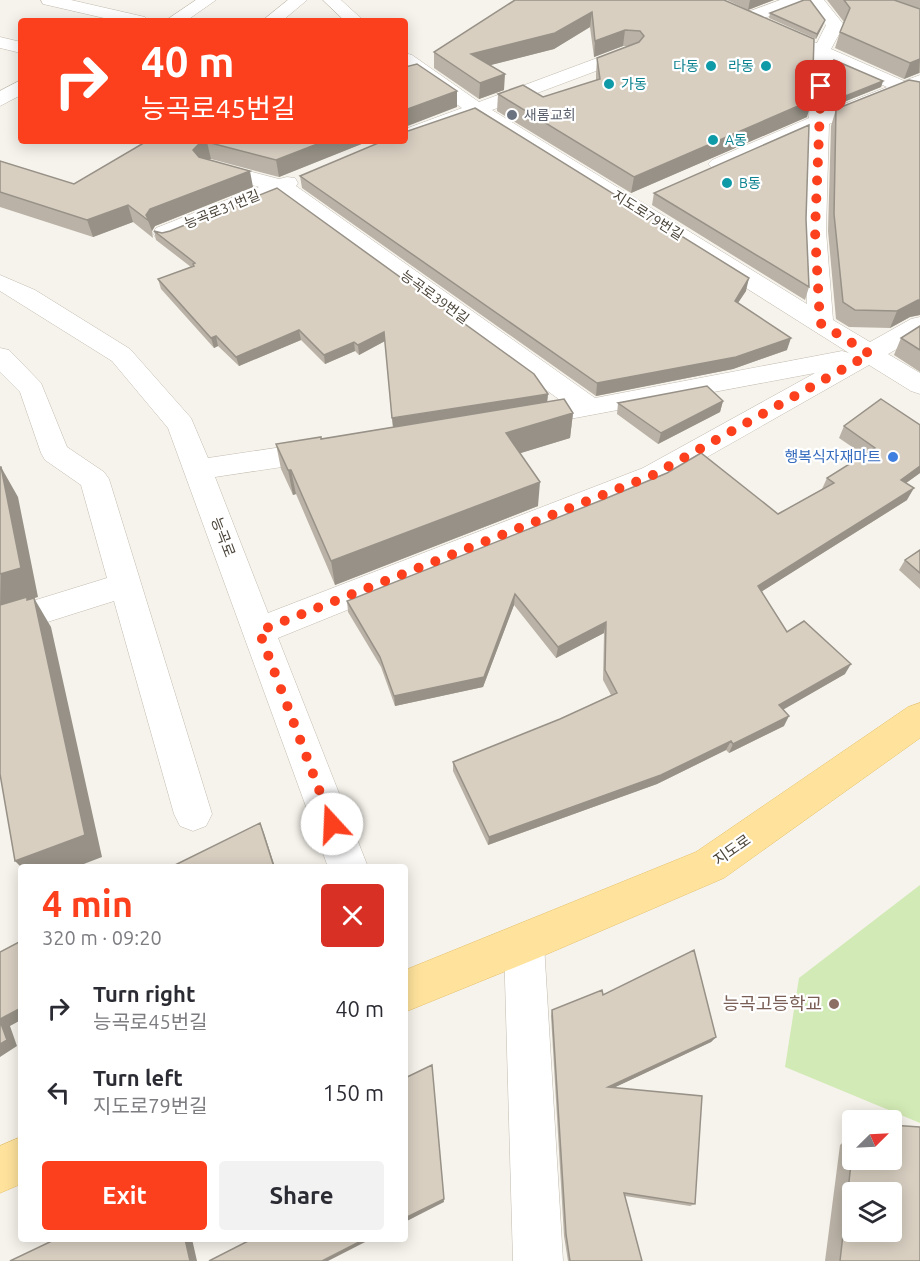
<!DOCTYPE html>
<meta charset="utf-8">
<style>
:root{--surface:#fff;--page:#f2f2f3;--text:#2b2b33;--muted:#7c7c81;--accent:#fc3f1d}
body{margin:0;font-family:Ubuntu,"Noto Sans KR",sans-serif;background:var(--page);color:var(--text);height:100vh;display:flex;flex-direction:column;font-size:22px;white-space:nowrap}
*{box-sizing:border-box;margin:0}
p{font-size:20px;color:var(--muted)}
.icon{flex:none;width:33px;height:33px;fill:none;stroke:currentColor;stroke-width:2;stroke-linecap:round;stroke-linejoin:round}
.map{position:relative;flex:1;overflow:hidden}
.details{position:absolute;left:18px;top:864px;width:390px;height:378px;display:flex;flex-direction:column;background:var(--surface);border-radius:6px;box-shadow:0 3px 15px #0003}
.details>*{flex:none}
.hud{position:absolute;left:18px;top:18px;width:390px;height:126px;border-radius:6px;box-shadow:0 3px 15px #0003;background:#fc3f1d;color:#fff;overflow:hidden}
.needle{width:39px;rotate:66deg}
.fabs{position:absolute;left:842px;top:1110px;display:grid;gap:12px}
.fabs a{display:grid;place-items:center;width:60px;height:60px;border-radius:6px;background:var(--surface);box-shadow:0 3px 15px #0003;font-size:30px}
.pin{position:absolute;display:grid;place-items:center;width:51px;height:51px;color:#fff;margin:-26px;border-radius:12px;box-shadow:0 3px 9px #0006}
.me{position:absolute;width:66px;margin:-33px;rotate:340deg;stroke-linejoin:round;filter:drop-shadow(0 0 4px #0008)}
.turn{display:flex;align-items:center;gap:21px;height:126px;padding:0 24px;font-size:27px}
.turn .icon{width:78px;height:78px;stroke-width:2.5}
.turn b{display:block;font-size:42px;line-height:51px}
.round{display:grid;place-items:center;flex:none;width:63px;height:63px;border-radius:6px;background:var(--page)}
.overview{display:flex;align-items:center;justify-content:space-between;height:102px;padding:0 24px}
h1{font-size:36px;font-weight:700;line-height:45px;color:var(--accent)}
.cta{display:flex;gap:12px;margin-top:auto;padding:12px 24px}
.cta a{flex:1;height:69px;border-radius:6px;background:var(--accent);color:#fff;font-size:24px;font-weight:700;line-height:69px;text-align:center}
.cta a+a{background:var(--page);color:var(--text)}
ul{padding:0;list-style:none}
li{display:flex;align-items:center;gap:18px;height:84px;padding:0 24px}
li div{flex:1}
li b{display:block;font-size:22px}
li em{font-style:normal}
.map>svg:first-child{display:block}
.green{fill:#d2eab5}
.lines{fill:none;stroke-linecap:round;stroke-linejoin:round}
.minor-casing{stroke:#c2bbae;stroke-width:1}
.major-casing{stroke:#e6c16a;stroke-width:1}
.minor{fill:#fff;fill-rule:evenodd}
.major{fill:#ffe39c;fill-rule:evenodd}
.wall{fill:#bab2a6}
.shaded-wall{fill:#979187}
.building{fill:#d8cfc1;stroke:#979187;stroke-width:1.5;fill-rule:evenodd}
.route{stroke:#fc3f1d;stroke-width:10;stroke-dasharray:0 18}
.culture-dot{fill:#0f9aa8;stroke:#fff;stroke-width:2}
.worship-dot{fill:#6b7280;stroke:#fff;stroke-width:2}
.shop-dot{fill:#3f7fe0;stroke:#fff;stroke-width:2}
.education-dot{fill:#8d6e63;stroke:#fff;stroke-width:2}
.labels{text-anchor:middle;stroke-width:4.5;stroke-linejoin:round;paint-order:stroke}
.far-culture-label{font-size:14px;fill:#0d838f;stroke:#fff;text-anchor:start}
.far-worship-label{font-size:14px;fill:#5b616d;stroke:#fff;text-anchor:start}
.far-street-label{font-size:14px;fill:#4b4439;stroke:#fff}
.shop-label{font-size:15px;fill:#366cbe;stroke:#fff;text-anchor:end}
.street-label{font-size:15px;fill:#4b4439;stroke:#fff}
.near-education-label{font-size:18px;fill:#785e54;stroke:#fff;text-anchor:end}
</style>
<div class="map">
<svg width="920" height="1261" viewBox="0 0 920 1261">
<rect width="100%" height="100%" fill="#f6f3ec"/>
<path class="green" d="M920,885V1123L785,1067L799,978Z"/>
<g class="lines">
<g class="minor-casing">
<path id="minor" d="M41,0H71L145,17L148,21H117L43,4Z
M196,0H216L186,21H165Z
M288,0H307L282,21H262Z
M323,0H341L364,21H345Z
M780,0H803L801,4L754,22H742L739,18L742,14Z
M807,0H824L844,25L831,49L904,81L920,75V98L903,94L829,124L826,231L833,320L870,342L911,319L920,317V336L888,354L920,373V394L911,391L869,365L663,482L278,638L368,867H328L168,428L112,361L0,291V275L35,290L130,349L191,418L208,458L322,441L332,444L336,451L332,458L322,461L215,477L268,613L643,468L815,373L527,427L517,425L513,418L517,411L564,403L278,194L172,238L164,240L156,238L153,233L156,228L259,187L203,171L199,167L203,163L210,161L279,179L287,177L295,178L298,183L296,186L595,398L842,351L849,353L475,117L412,140L400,141H405V129L462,108L405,68V53L412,55L479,102L624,48H636L639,52L636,56L492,110L807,304L804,231L808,133L726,168L719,170L712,168L708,164L712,160L809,118L812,54L798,48L795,44L798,40L804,39L817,43L826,25ZM830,62L887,87L829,110Z
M0,37L21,42V53L0,48Z
M21,80V95L0,106V91Z
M0,348L9,350L41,383L67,447L104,472L109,479L212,814L206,826L193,831L180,826L174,814L114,601L0,637V611L107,578L81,485L45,460L41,453L20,392L0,372Z
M524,924L538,930L544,944L563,1261H513L504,944L510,930Z"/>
</g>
<g class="major-casing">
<path id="major" d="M920,703V738L724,878L538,958L405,1012V970L696,852L908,707Z
M21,1137V1184L0,1193V1146Z"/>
</g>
<use href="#minor" class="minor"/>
<use href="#major" class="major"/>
</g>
<path class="wall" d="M515,0H724L807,117L631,193L497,111L498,94L543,97L596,80V74L597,58L628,46H623L594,57L590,27L554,49L490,65L504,90L479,99L434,68V52Z
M727,0H774L748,10Z
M827,0H920V73H919L904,79L835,48L840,32L844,22Z
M803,1L823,25L816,39L769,18L770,13Z
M834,60L883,81L881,87L831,107L832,65Z
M920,82V315L910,317L890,328L849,327L836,319L828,231L831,126L836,109Z
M147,141H369L279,177L211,159H209L253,187L155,226L152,231L153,238L133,222L93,237L0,207V161L74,184Z
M300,176L746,291L738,303L787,350L733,369L596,396L302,188Z
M654,193L806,219L809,287L805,300L652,205Z
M154,231L548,394L547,402L573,413L570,438L520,453L538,506L335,585L296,494L293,495L281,469L276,444L321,439L393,427L385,341L359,355L355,351L325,364L301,340L239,366L218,346L214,348L161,289L158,279L191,267L156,240Z
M920,326V372L894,355L901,338Z
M723,401L720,412L658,444L617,414L618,403Z
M920,425V473L906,483L907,500L761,592L787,632L845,674L783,709L784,726L729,753L726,750L657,784L488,845L453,771V762L560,719L611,695L603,680L604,633L556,658L514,605L483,687L395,706L381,667L348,612L347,601L778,514L822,489L827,478L864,455L839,438L844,426Z
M920,550V589L899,570L905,560Z
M603,995L716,1037L711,1042L613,1088L695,1204L690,1206L625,1196L642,1261H568L564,1236L551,1016L552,1010Z
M852,1134V1160L920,1261H825L840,1145Z"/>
<path class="shaded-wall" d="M750,0H774L748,10Z
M592,12L590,27L554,49L471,70V54Z
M825,20L823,25L816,39L817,34Z
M625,30L623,46L594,57L595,41Z
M920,59L919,73L904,79L910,63Z
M505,74L504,90L479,99L480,83Z
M883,81L881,87L831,107L833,101Z
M457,91V107L405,127V110Z
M812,100L807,117L631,193L634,177Z
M325,141H369L279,177L276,160Z
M207,142L211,159L202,161L193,150L199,144Z
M250,171L253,187L155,226L152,231L146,215L150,209Z
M128,205L133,222L93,237L87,220Z
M749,278L746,291L731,313L735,301Z
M918,300H920V315L910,317L890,328L897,311Z
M299,330L301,340L239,366L236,357Z
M384,332L385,341L359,355L358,345Z
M216,336L218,346L214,348L211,338Z
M791,338L787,350L733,369L596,396L597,383Z
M354,342L355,351L325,364L324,355Z
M548,394L547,403L393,427L392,418Z
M723,401L720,412L658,444L661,433Z
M573,413L570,438L505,458L506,433Z
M920,466V473L895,491L901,480Z
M1,467L18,497L38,597L28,600L34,598L51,627L102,857L76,867H21L15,861L0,609Z
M288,470H291L296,494L293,495Z
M540,482L538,506L335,585L331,561Z
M914,488L907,500L753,597L758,586Z
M515,594L514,605L483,687L395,706L394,696Z
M606,622L604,633L556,658L558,647Z
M851,664L845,674L774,715L779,705Z
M789,716L784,726L729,753L733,744Z
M731,741L726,750L657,784L488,845L489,837Z
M260,823L264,833L275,867H274Z
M21,1008V1020L10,1026L17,1046L0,1057V1019Z
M716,1037L711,1042L605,1092L608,1087Z
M432,1071L444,1202L405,1222V1218Z
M185,1239H192L197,1261H190Z
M365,1239H371L328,1261H322Z"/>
<path class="building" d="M515,0H724L814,39L812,100L634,177L498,94L523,85L543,97L600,79L597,58L639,42L644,36L640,31L625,30L595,41L592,12L555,33L471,54L505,74L480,83L434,52Z
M804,0H810L825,20L817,34L770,13Z
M844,0H894L920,9V59L910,63L840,32L850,8Z
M834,60L883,81L833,101Z
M417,64L457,91L405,110V67Z
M909,80L920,82V300H918L897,311L855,310L843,302L834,214L836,109Z
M475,108L749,278L735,301L791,338L736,357L597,383L300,176L383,141H405V132Z
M809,125L806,219L809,287L654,193Z
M147,141H325L276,160L207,142L199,144L193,150L199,157L250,171L150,209L146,215L149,221L128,205L87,220L0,192V161L74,184Z
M277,188L534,374L548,394L392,418L384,332L358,345L354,342L324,355L299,330L236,357L216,336L211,338L158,279L194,266L193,264L195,263L154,231L162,233L170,231Z
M920,326V350L901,338Z
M707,386L723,401L661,433L618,403Z
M564,399L573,413L506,433L540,482L331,561L291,470H288L276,444L321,437V439Z
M881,399L920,425V466L901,480L914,488L758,586L787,632L804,621L851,664L779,705L789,716L733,744L731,741L661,775L489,837L453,762L560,719L617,693L605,670L606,622L558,647L515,594L484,677L394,696L380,657L347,601L602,500L667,473L701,453L778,514L834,483L827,478L875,448L844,426Z
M0,467H1L21,568L0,574Z
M920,550V573L905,560Z
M27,597V600L34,598L85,835L15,861L0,774V605Z
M260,823L274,867H171Z
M21,941V1008L0,1019V952Z
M694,950L716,1037L608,1087L702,1096L695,1204L624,1193L642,1261H570L566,1234L552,1010L602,990L603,995Z
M0,1021L7,1040L0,1044Z
M432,1065L444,1199L405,1218V1078Z
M891,1125L920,1127V1261H840L852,1155V1160H891ZM852,1192H891V1232H852Z
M56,1239H185L190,1261H10Z
M252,1239H365L322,1261H209Z"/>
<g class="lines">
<path class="route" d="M332,824L259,631L653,475L870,354L820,323L815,231L821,86"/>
</g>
<g class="culture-dot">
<circle cx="711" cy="66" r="6"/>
<circle cx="766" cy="66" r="6"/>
<circle cx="609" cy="84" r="6"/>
<circle cx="713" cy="140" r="6"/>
<circle cx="727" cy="183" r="6"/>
</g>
<circle class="worship-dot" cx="512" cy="115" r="6"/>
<circle class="shop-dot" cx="893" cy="457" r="6"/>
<circle class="education-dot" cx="834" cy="1004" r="6"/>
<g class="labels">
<g class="far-culture-label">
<text x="699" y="71" text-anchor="end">다동</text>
<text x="754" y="71" text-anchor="end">라동</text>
<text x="621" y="89">가동</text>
<text x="725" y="145">A동</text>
<text x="739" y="188">B동</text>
</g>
<g class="far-worship-label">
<text x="524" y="120">새롬교회</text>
</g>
<g class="far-street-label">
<text transform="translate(222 209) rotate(-22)" y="5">능곡로31번길</text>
<text transform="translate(648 215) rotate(32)" y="5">지도로79번길</text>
<text transform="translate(435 297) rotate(36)" y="5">능곡로39번길</text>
</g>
<g class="shop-label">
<text x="881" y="462">행복식자재마트</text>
</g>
<g class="street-label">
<text transform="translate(223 537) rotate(69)" y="5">능곡로</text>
<text transform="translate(732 850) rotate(-35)" y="5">지도로</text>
</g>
<g class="near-education-label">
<text x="822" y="1010">능곡고등학교</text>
</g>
</g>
</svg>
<div class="fabs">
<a><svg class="needle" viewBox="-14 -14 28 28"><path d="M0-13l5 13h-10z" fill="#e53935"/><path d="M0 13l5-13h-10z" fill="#7c7c81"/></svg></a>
<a><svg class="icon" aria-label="layers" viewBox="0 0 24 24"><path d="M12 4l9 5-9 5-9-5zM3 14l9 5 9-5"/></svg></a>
</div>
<div class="pin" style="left:821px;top:86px;background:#d93025"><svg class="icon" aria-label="arrive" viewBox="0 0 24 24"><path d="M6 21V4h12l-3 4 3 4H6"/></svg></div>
<svg class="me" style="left:332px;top:824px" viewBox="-20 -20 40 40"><circle r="19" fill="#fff"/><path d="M0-13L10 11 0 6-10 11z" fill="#fc3f1d"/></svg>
<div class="hud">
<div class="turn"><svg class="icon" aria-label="right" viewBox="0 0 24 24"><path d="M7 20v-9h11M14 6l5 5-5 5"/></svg><div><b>40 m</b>능곡로45번길</div></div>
</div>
<section class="details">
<div class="overview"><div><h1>4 min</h1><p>320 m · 09:20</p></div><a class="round" style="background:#d93025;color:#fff"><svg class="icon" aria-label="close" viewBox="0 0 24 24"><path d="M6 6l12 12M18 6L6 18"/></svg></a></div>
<ul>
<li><svg class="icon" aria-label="right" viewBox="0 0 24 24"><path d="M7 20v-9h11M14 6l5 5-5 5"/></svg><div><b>Turn right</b><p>능곡로45번길</p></div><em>40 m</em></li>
<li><svg class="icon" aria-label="left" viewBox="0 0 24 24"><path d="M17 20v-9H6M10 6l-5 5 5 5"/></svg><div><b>Turn left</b><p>지도로79번길</p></div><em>150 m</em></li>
</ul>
<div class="cta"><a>Exit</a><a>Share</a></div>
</section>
</div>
